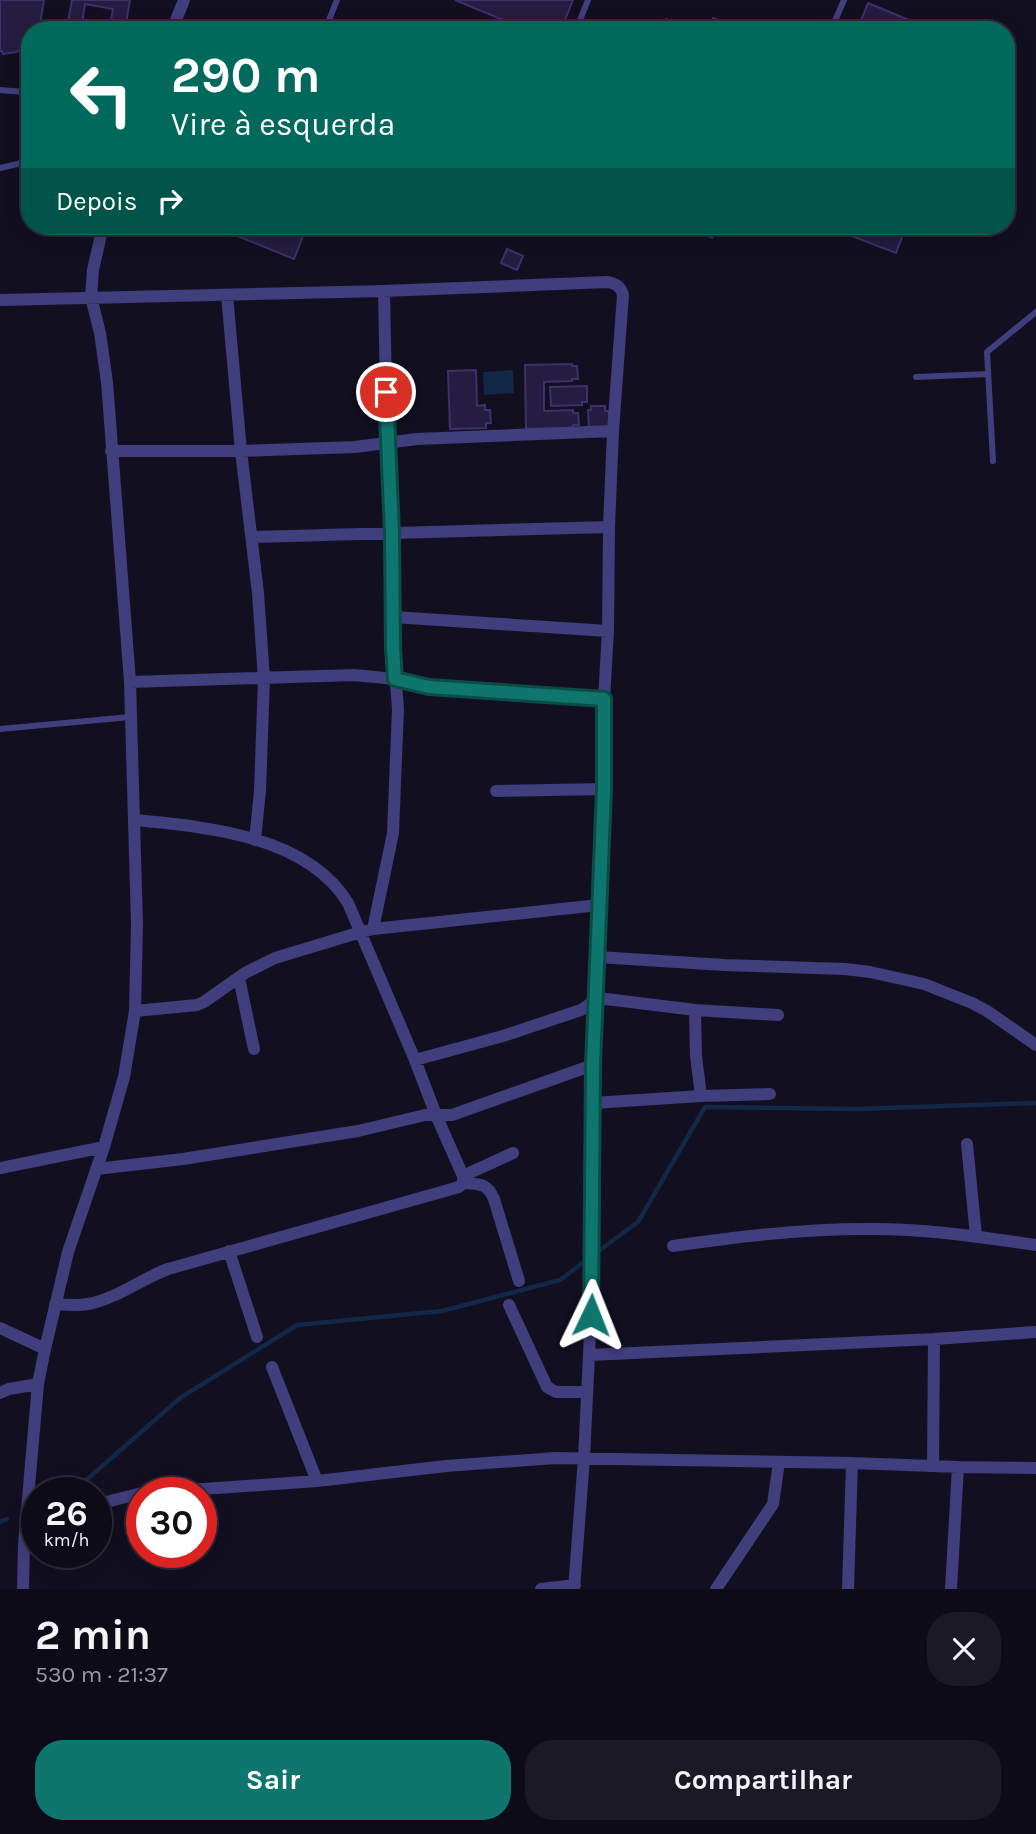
<!DOCTYPE html>
<html lang="pt">
<meta charset="utf-8">
<style>
:root{--surface:#0e0b19;--page:#1c1926;--text:#f1f3f6;--muted:#9b9ba2;--line:#2e2b38;--accent:#0f766e}
body{margin:0;font-family:Karla,sans-serif;background:var(--page);color:var(--text);height:100vh;display:flex;flex-direction:column;font-size:26px;white-space:nowrap}
*{box-sizing:border-box;margin:0}
p{font-size:23px;color:var(--muted)}
.icon{flex:none;width:38px;height:38px;fill:none;stroke:currentColor;stroke-width:2;stroke-linecap:round;stroke-linejoin:round}
.map{position:relative;height:1589px;overflow:hidden}
.sheet{display:flex;flex-direction:column;background:var(--surface);flex:1}
.sheet>*{flex:none}
.hud{position:absolute;left:21px;top:21px;width:994px;height:214px;border-radius:28px;box-shadow:0 4px 18px #0003,0 0 0 2px var(--line);background:#00695c;color:#fff;overflow:hidden}
.speed{position:absolute;left:21px;top:1477px;display:flex;gap:14px;font-size:35px;font-weight:700;text-align:center}
.speed>*{display:grid;place-content:center;width:91px;height:91px;border-radius:50%;background:var(--surface);box-shadow:0 4px 18px #0003,0 0 0 2px var(--line);line-height:1}
.speed small{font-size:18px;font-weight:400}
.speed .limit{border:10px solid #d22;background:#fff;color:#111}
.pin{position:absolute;display:grid;place-items:center;width:60px;height:60px;color:#fff;margin:-30px;border:4px solid #fff;border-radius:50%;box-shadow:0 2px 7px #0007}
.me{position:absolute;width:77px;margin:-38px;rotate:2deg;stroke-linejoin:round;filter:drop-shadow(0 0 5px #0008)}
.turn{display:flex;align-items:center;gap:24px;height:147px;padding:0 35px;font-size:32px}
.turn .icon{width:91px;height:91px;stroke-width:2.5}
.turn b{display:block;font-size:49px;line-height:60px}
.then{display:flex;align-items:center;height:66px;padding:0 35px;background:#0003;gap:14px;font-size:26px}
.round{display:grid;place-items:center;flex:none;width:74px;height:74px;border-radius:28px;background:var(--page)}
.overview{display:flex;align-items:center;justify-content:space-between;height:119px;padding:0 35px}
h1{font-size:42px;font-weight:700;line-height:52px}
.cta{display:flex;gap:14px;margin-top:auto;padding:14px 35px}
.cta a{flex:1;height:80px;border-radius:28px;background:var(--accent);color:#fff;font-size:28px;font-weight:700;line-height:80px;text-align:center}
.cta a+a{background:var(--page);color:var(--text)}
.map>svg:first-child{display:block}
.water{fill:#132747}
.lines{fill:none;stroke-linecap:round;stroke-linejoin:round}
.stream{stroke:#132747;stroke-width:4.5}
.building{fill:#241d41;stroke:#3c316b;stroke-width:2}
.lane{stroke:#403e7c;stroke-width:6}
.street{stroke:#403e7c;stroke-width:12}
.route-casing{stroke:#0a4d48;stroke-width:18}
.route{stroke:#0f766e;stroke-width:12}
</style>
<div class="map">
<svg width="1036" height="1589" viewBox="0 0 1036 1589">
<rect width="100%" height="100%" fill="#120f21"/>
<path class="water" d="M513,370L514,393L484,395L483,372Z"/>
<g class="lines">
<path class="stream" d="M596,1253L638,1222L705,1107L856,1109L1036,1103
M76,1489L180,1398L297,1325L442,1311L560,1280L589,1258
M0,1522L7,1519"/>
</g>
<path class="building" d="M0,0H44L39,30H30V44L16,52L3,54L2,51H0Z
M72,0H130L125,30H109L113,9L85,4L81,30H62L63,27H67Z
M455,0H573L561,30H527Z
M868,3L933,30H857Z
M713,18L740,30H709Z
M666,19L689,30H661Z
M213,226H307L294,259Z
M686,226H718L712,238Z
M843,226H889L904,232L896,253L841,232Z
M507,249L523,256L517,270L501,263Z
M572,364V366H577L578,379H572V381L544,382V411L573,410V413H578L579,425H573V428L526,429L525,365Z
M476,370L477,406L485,405V410H490L491,423H486V428L450,429L448,371Z
M587,386V402H582V405L551,406L550,387Z
M591,406H605V411H609L610,427L589,428L588,410H591Z"/>
<g class="lines">
<path class="lane" d="M327,25L339,30
M325,30L337,0
M576,30L588,0
M831,30L844,0
M0,90L24,92
M0,168L30,161
M916,377L988,374
M993,461L987,352L1036,312
M0,729L130,717"/>
<path class="street" d="M172,30L184,0
M227,295L241,451L258,593L264,679L260,791L255,840
M0,300L384,291L608,282C617,284 621,287 623,295L613,431L609,527L608,631L604,699V789L593,1065V1254L589,1355L584,1458L574,1589
M111,451H241L355,447L417,439L613,431
M252,537L609,527
M393,617L608,631
M130,682L354,675L395,679L429,687L604,699
M496,791L604,789
M135,820C206,827 306,835 348,903L415,1060L436,1115L463,1176V1183
M373,929L393,833L398,709L393,647L392,534L387,443L384,291
M598,957L724,965L845,969L870,972L924,984L972,1003L987,1011L1036,1045
M239,978L254,1049
M695,1010L696,1056L701,1096
M135,1011L197,1005L204,1002L245,973L275,958L361,932L373,929L599,905
M415,1060L503,1036L581,1010L596,1000L606,999L695,1010L778,1015
M593,1103L701,1096L770,1094
M967,1144L976,1236
M0,1168L104,1147
M96,1169L183,1159L358,1131L425,1115H452L593,1065
M463,1176L513,1153
M673,1246C737,1237 800,1229 865,1229C922,1228 980,1237 1036,1245
M229,1251L257,1337
M55,1304C66,1305 78,1306 88,1304C116,1299 141,1279 168,1269L459,1187L463,1183C480,1184 487,1183 494,1199L519,1281
M509,1305L547,1387L556,1392H587
M0,1328L45,1349
M589,1355L934,1339L1036,1332
M272,1367L317,1481
M0,1393L9,1389L38,1384
M933,1466L934,1339
M146,1493L317,1481L446,1466L556,1458L852,1463L958,1467L1036,1468
M98,1504L142,1493
M23,1589L24,1544L38,1384L45,1349L68,1252L104,1147L124,1077L135,1011L137,924L130,682L107,382L100,333L91,297L93,270L103,226
M541,1589L575,1585
M716,1589L773,1504L779,1462
M848,1589L852,1463
M951,1589L958,1467"/>
</g>
<g class="lines">
<g class="route-casing">
<path id="route" d="M386,392L392,534L393,647L395,679L429,687L604,699V789L593,1065L591,1315"/>
</g>
<use href="#route" class="route"/>
</g>
</svg>
<div class="speed"><div>26<small>km/h</small></div><div class="limit">30</div></div>
<div class="pin" style="left:386px;top:392px;background:#d93025"><svg class="icon" aria-label="arrive" viewBox="0 0 24 24"><path d="M6 21V4h12l-3 4 3 4H6"/></svg></div>
<svg class="me" style="left:591px;top:1315px" viewBox="-20 -20 40 40"><path d="M0-17L14 15 0 8-14 15z" fill="#0f766e" stroke="#fff" stroke-width="4"/></svg>
<div class="hud">
<div class="turn"><svg class="icon" aria-label="left" viewBox="0 0 24 24"><path d="M17 20v-9H6M10 6l-5 5 5 5"/></svg><div><b>290 m</b>Vire à esquerda</div></div>
<div class="then">Depois<svg class="icon" aria-label="right" viewBox="0 0 24 24"><path d="M7 20v-9h11M14 6l5 5-5 5"/></svg></div>
</div>
</div>
<section class="sheet">
<div class="overview"><div><h1>2 min</h1><p>530 m · 21:37</p></div><a class="round"><svg class="icon" aria-label="close" viewBox="0 0 24 24"><path d="M6 6l12 12M18 6L6 18"/></svg></a></div>
<div class="cta"><a>Sair</a><a>Compartilhar</a></div>
</section>
